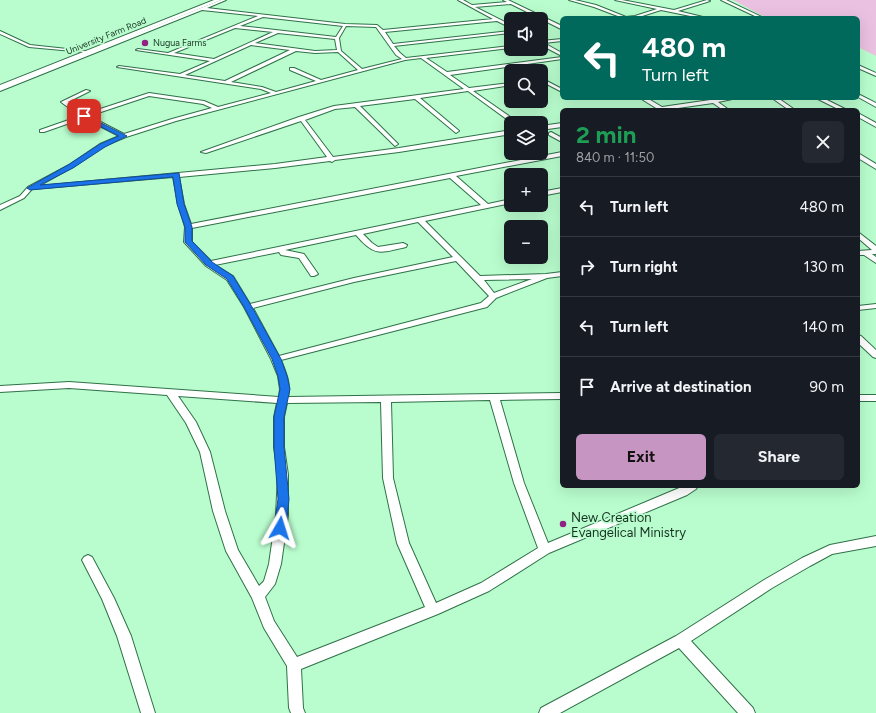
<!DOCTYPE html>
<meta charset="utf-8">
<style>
:root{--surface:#171b24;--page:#242831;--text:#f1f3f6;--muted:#9ea1a6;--line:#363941;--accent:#c695c2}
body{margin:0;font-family:Figtree,sans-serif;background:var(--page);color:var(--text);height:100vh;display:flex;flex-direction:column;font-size:15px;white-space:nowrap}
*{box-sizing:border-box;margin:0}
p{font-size:13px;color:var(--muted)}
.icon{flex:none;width:22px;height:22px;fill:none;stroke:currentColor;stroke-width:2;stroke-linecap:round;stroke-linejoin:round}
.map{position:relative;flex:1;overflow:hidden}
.side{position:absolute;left:560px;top:108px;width:300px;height:380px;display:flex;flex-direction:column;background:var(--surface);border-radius:6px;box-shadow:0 4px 16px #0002}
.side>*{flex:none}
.top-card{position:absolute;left:560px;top:16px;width:300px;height:84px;border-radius:6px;box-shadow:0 4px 16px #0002;background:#00695c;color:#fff;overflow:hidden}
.controls{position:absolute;left:504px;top:12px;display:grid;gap:8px}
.controls a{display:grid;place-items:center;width:44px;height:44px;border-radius:6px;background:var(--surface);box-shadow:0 4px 16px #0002;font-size:20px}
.pin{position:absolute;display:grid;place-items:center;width:34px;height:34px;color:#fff;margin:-17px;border-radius:8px;box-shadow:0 2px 6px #0006}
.me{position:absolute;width:44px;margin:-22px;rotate:6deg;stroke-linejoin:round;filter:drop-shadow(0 0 3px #0008)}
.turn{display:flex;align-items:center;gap:14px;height:84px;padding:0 16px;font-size:18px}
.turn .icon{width:52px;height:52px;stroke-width:2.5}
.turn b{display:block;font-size:28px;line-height:34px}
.round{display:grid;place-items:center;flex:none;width:42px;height:42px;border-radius:6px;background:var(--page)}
.head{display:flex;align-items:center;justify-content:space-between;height:68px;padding:0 16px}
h1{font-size:24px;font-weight:700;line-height:30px;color:#1e9e55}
.action{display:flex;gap:8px;margin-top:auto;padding:8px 16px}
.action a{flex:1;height:46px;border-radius:6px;background:var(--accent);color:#111;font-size:16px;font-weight:700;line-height:46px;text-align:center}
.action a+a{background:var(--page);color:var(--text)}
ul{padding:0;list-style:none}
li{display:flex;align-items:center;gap:12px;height:60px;padding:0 16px;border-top:1px solid var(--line)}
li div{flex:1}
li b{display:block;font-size:15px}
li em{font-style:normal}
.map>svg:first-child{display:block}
.green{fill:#eac1e1}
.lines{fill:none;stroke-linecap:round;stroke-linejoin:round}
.street-casing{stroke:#2f7148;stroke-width:2}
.secondary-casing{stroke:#2f7148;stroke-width:2}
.street{fill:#fff;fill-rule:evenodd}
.secondary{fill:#fff;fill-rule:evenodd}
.route{fill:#1a73e8;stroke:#114b97}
.poi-dot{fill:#912283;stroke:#b9fdce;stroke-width:1.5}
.labels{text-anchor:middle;stroke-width:3.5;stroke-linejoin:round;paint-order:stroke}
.far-street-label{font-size:9px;fill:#163220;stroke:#b9fdce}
.far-poi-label{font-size:9px;fill:#163220;stroke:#b9fdce;text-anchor:start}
.near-poi-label{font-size:13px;fill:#163220;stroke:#b9fdce;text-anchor:start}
</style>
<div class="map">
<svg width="876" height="713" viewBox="0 0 876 713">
<rect width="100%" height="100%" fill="#b9fdce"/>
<path class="green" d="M733,0H876V56L858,47V18H767Z"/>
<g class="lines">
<g class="street-casing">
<path id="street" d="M221,0H226L207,8L345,24L377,25L383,30L493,19L458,0H463L472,5L507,2L503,0H508L562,26V29H561L511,4L475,7L511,25V28L497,21L385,32L393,44L511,31V33L394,46L400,53L406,58L511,46V48L426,58L447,72L562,57V59L450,75L469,88L511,83V85L473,91L519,123H512L468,91L420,98L458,130L459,131L456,133L415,99L360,106L398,144L395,146L355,107L335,109L305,120L333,157L399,148L511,130V134L399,152L335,160L332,162L330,161L275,168L179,177L184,204L191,224L562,152V156L456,176L488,204L511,199V203L425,221L480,276L546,274L562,272V276L547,278L496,298L487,307L281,360C286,373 291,383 288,397L562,393V399L500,400L524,483L548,543L684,486H698L696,489L687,495L549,553L489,591L438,614L301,669L303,708L305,713H291L289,708L287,666L264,628L252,598L226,551L213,511L200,452L186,423L167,395L69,388L0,392V386L69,382L279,397L280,389L278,376L271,359L244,307L227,280L206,266L184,242L185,227L178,204L173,177L32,189L24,198L0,210V205L20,196L28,187L69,165L100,144L119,136L84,118L44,132H40V130L80,116L61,102L86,90L90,91L68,102L85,114L149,93L204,101L218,107L271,93L261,89L117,67L119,66L180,74L210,61L136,50L138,49L168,53L258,16L202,10L0,91V88ZM263,17L343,26L336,37L240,26ZM346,26L376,27L396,55L402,59L362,69L341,51L339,38ZM235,28L273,32L214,59L174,53ZM278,33L335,39L337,50L315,51L255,43ZM251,45L290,50L225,81L185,75ZM296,51L315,53L338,52L358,70L321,80L294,68H290V70L316,81L276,92L262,87L231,82ZM421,58L464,89L334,106L299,117L201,152L206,153L301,121L327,157L275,164L39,186L73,167L104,146L126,137L176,121L405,60ZM149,96L203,104L212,108L172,119L124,134L89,116ZM450,178L481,205L211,261L192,242V228ZM418,222L453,257L354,278L250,304L233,276L215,265L279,252L281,255L299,258L311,276H314L318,274L304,254L285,250L356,235C375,257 380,253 406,247L407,245L403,243L378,247L372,243L363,234ZM456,261L489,296L481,303L279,356L253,308L354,282ZM532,279L494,293L484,280ZM178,396L277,403L274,417V447L278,475L276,515L269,564L264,581L259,586L238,550L225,511L210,452L196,422ZM490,400L514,483L538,548L481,583L436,603L409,543L393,478L391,402ZM381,402L383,478L397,543L425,607L297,657L274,621L265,597L275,584L281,564L288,515V475L284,447V417L287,403Z
M569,0H575L596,5L626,17L635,16L657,9L615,0H622L674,10L707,0L710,1L678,11L707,18H700L661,10L636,18H623L594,7Z
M721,0H726L764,18H759Z
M0,31L30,45L86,51L84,52L29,47L0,34Z
M562,39V41L544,43L562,53V56L541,45V41Z
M858,65L876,73V76L858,68Z
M541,78L562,89V92L541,81Z
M858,94L876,103V107L858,97Z
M640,98H647L662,107L724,98H737L718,102L729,110H723L713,103L664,110H651L656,108Z
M772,98H778L795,110H789Z
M816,98H823L847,110H840Z
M858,113L876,123V127L858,117Z
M562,123V127L541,130V126Z
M551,132L562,138V142L549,135V133Z
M858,153L876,164V169L858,158Z
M562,188V192L541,196V192Z
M858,232L876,246V254H872L876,257V263L864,255H858V251L872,250L858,238Z
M876,304V308L858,310V306Z
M858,335L861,336L876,350V358L873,357L858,343Z
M858,395H876V401H858Z
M876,536V546L832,554L810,566L772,588L691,641L753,708L755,713H738L679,648L560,713H539L541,708L676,636L764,580L802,558L830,545Z
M88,555L92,557L114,598L131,636L155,713H141L117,636L102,599L82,560L84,557Z"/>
</g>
<g class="secondary-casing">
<path id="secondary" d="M214,0H221L0,89V85Z"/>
</g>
<use href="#street" class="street"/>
<use href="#secondary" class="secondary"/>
</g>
<path class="route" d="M82,115H85L127,136L105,147L73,168L40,185L179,173L184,204L192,227V241L212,262L233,276L252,307L281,359L287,376L290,389L284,417V447L289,499L286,528L284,531L280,532L276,531L274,528L278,499L274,447V417L280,389L278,376L272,359L244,307L227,279L206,265L185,242V227L177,204L173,177L30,190L27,188L68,165L100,144L119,136L82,117Z"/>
<g class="poi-dot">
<circle cx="145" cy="43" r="4"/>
<circle cx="563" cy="524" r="4"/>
</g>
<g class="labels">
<g class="far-street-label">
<text transform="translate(106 36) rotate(-22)" y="3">University Farm Road</text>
</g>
<g class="far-poi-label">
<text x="153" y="46">Nugua Farms</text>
</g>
<g class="near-poi-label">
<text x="571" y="522">New Creation<tspan x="571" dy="15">Evangelical Ministry</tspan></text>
</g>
</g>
</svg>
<div class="controls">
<a><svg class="icon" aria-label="sound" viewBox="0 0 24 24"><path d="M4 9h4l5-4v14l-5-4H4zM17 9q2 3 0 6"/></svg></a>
<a><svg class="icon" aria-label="search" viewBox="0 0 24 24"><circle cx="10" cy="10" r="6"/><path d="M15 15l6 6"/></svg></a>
<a><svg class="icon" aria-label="layers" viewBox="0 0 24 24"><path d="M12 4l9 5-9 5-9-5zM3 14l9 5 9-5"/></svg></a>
<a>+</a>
<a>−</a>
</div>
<div class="pin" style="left:84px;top:116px;background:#d93025"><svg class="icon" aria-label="arrive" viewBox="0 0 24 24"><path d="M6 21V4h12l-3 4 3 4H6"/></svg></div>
<svg class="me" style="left:280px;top:528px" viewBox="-20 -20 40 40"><path d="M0-17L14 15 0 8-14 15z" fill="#1a73e8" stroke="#fff" stroke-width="4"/></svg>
<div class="top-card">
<div class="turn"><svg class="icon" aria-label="left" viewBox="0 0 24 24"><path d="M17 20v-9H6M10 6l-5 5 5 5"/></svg><div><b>480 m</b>Turn left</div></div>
</div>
<section class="side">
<div class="head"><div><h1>2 min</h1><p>840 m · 11:50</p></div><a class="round"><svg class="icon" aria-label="close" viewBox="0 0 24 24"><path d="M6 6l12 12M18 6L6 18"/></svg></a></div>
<ul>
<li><svg class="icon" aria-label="left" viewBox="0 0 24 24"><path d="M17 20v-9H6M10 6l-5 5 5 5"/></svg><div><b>Turn left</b></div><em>480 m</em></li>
<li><svg class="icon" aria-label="right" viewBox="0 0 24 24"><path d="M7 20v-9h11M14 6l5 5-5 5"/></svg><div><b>Turn right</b></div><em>130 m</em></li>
<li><svg class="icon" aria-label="left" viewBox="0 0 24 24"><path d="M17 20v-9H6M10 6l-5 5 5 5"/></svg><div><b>Turn left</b></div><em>140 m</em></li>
<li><svg class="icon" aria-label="arrive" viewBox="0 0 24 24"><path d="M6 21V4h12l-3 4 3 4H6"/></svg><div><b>Arrive at destination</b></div><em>90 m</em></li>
</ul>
<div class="action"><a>Exit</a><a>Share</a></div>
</section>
</div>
